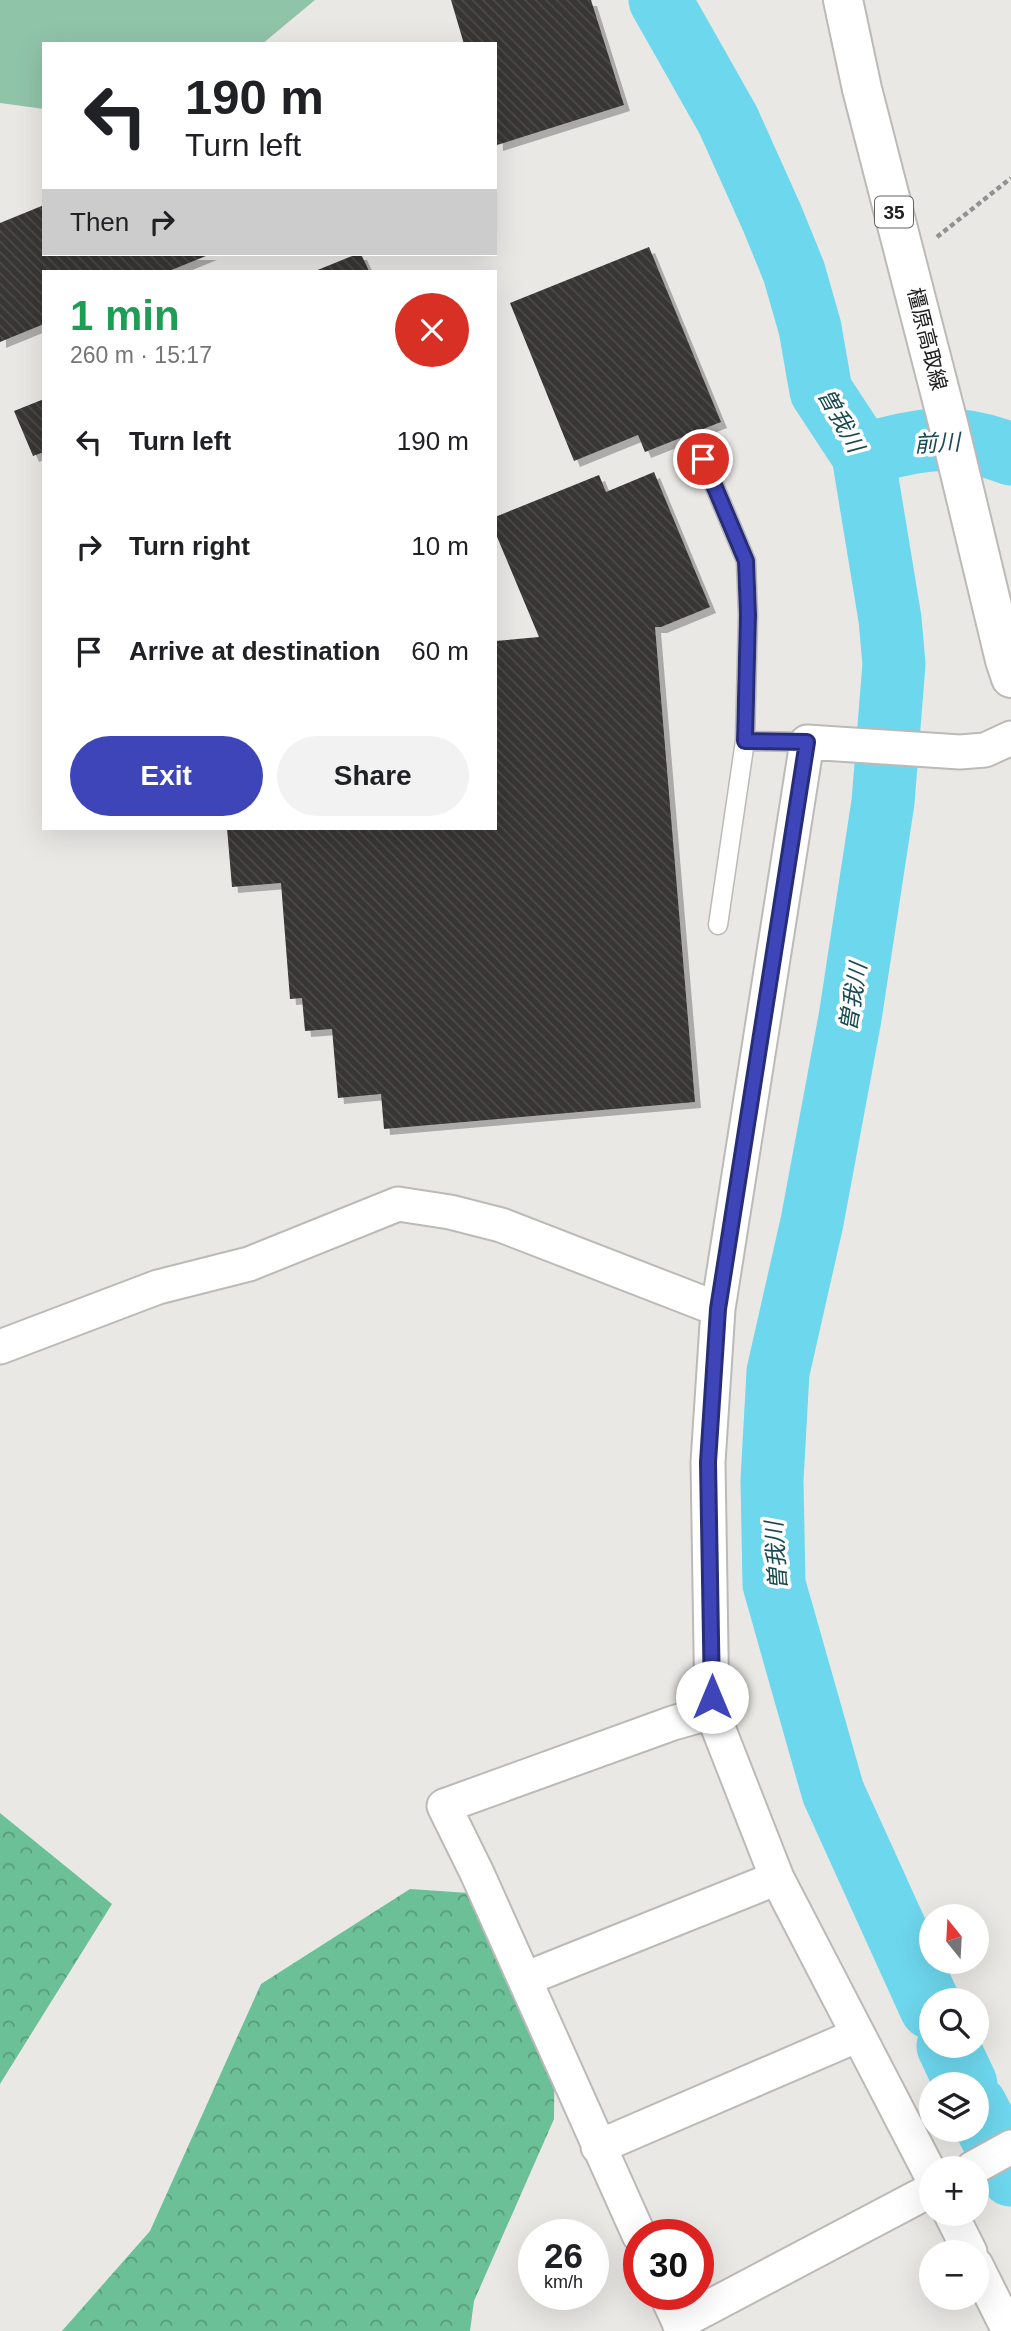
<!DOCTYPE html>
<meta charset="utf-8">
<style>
:root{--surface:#fff;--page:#f2f2f2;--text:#202124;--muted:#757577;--accent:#3d45b9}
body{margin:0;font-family:Helvetica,"Noto Sans JP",sans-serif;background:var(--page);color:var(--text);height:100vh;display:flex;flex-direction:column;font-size:26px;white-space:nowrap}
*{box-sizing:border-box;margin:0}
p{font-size:23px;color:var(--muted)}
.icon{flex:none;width:38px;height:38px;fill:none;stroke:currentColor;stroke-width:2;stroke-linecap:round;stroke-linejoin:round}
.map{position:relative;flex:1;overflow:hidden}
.sheet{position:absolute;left:42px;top:270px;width:455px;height:560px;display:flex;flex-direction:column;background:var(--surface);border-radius:0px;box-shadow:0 7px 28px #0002}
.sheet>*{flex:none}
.guide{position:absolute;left:42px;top:42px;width:455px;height:214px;border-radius:0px;box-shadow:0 7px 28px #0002;background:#fff;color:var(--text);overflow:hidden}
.needle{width:46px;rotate:342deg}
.controls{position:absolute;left:919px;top:1904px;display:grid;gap:14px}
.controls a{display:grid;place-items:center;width:70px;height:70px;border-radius:50%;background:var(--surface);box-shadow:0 7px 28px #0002;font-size:35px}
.speed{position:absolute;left:518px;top:2219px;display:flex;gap:14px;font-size:35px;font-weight:700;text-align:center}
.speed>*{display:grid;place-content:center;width:91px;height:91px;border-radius:50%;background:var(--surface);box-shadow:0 7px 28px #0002;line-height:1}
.speed small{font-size:18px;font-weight:400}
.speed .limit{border:10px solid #d22;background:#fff;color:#111}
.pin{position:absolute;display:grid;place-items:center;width:60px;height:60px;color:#fff;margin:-30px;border:4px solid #fff;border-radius:50%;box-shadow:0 2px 7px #0007}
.me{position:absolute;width:77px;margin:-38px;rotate:0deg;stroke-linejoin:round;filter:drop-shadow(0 0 5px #0008)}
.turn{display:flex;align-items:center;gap:24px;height:147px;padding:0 28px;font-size:32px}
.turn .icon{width:91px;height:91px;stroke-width:2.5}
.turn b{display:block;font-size:49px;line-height:60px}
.then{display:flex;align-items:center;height:66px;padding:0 28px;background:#0003;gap:14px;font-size:26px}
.round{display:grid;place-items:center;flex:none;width:74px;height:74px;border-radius:37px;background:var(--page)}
.head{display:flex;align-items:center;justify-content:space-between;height:119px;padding:0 28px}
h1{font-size:42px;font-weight:700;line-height:52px;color:#1e9e55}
.primary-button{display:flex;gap:14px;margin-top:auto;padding:14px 28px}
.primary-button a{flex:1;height:80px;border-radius:42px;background:var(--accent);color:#fff;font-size:28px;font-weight:700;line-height:80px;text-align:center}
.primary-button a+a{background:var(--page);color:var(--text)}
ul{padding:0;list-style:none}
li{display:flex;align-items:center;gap:21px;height:105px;padding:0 28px}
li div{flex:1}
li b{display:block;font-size:26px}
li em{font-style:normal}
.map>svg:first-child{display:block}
.forest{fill:url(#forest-crowns)}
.pitch{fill:#90c4a9}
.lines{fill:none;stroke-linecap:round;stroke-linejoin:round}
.river{stroke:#6dd7ed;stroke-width:63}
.building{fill:url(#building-back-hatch);filter:url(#shadow)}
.service-casing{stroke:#bcbab8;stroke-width:21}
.minor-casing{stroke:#bcbab8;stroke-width:37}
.primary-casing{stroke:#bcbab8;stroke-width:42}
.path{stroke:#939190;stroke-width:4.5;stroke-dasharray:5 3.5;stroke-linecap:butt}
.service{stroke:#fff;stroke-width:18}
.minor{stroke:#fff;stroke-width:33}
.primary{stroke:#fff;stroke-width:38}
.route-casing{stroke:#282d78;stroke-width:18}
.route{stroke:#3d45b9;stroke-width:12}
.labels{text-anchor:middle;stroke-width:7;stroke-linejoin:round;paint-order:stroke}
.shield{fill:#fff;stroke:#646363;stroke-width:2}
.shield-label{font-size:19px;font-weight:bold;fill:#212020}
.street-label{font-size:21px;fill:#212020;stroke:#fff}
.water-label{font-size:23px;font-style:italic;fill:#1a4a53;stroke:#fff}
</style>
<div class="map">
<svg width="1011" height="2331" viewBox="0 0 1011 2331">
<defs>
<pattern id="forest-crowns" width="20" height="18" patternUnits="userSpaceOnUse" patternTransform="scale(1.75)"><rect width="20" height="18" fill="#6cc097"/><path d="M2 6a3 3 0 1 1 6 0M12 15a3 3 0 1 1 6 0" fill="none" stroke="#589c7b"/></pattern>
<pattern id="building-back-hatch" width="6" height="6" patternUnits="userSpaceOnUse" patternTransform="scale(1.75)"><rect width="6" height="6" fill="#383634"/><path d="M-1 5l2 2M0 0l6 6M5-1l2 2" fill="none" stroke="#4c4a48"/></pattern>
<filter id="shadow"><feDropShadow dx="6" dy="6" stdDeviation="0" flood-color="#0004"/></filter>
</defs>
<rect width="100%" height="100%" fill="#eae8e5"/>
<path class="forest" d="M0,1813L112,1904L0,2084Z
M410,1889L498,1895L555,2015L554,2119L474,2301L470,2331H62L150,2231L261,1984Z"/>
<path class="pitch" d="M0,0H315L262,44H44V109L0,103Z"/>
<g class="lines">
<path class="river" d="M660,0L728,120L772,218L794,272L810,328L821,391L863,455L890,619L894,664L883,802L850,1018L812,1222L778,1372L772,1480L774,1584L833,1792L931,2008
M863,455C919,438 955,432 1011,454
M948,2046L966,2084
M976,2106L1011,2175"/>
</g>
<path class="building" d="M451,0H591L624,105L497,145L495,44H464Z
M44,205V254H211L169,271H44V324L0,342V223Z
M649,247L721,422L645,452L638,435L574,461L510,303Z
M357,254H361L369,271H315Z
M44,399V452L33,456L14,411Z
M654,472L710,607L661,627H655L695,1102L384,1129L381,1094L338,1098L332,1029L305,1031L302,998L290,999L281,883L232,887L227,828H495V641L539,637L495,532V517L599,475L606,492Z"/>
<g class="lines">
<g class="service-casing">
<path id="service" d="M703,459L746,561L748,615L745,741
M718,925L745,741L807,742"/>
</g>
<g class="minor-casing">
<path id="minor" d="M0,1347L158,1287L249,1264L398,1204L450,1212L501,1225L718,1309
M525,1979L777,1878
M598,2147L858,2035
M973,2168L1011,2147
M931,2175L777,1878L712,1712L708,1462L718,1309L807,742L960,752L985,750L1011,738
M951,2214L970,2252
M639,2235L477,1873L444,1806L673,1723L712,1712
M976,2265L1009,2331
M666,2294L683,2331
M679,2323L931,2190"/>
</g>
<g class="primary-casing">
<path id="primary" d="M843,0L862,89L948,423L1005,660L1011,678"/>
</g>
<path class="path" d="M937,237L1011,178"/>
<use href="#service" class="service"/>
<use href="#minor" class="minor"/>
<use href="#primary" class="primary"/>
</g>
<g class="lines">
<g class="route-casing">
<path id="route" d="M703,459L746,561L748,615L745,741L807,742L718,1309L708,1462L712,1697"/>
</g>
<use href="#route" class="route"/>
</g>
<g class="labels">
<rect class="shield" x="875" y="196.5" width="38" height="31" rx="5"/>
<g class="shield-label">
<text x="894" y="219">35</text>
</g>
<g class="street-label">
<text transform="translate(927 339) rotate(76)" y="7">橿原高取線</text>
</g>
<g class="water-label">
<text transform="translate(841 420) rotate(61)" y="8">曽我川</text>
<text transform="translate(937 443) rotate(-3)" y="8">前川</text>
<text transform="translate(853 997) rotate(-81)" y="8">曽我川</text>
<text transform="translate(776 1556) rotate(-94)" y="8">曽我川</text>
</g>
</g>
</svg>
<div class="controls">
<a><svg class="needle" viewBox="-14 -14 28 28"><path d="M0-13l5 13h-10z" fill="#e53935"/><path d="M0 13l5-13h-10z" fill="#757577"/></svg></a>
<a><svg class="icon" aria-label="search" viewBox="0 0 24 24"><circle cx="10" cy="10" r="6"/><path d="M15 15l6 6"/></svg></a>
<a><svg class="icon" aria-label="layers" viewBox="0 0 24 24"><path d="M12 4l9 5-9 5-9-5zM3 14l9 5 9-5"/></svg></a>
<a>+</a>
<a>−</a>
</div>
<div class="speed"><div>26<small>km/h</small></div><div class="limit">30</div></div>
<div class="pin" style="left:703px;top:459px;background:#d93025"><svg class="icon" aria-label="arrive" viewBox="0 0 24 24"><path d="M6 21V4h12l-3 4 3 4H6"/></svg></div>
<svg class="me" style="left:712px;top:1697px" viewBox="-20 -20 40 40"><circle r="19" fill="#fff"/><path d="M0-13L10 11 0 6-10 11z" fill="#3d45b9"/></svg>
<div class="guide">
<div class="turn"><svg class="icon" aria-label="left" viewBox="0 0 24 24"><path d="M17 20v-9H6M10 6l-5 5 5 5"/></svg><div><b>190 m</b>Turn left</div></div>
<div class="then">Then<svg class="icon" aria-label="right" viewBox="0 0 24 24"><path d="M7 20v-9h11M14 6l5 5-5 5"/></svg></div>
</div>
<section class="sheet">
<div class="head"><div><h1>1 min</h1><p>260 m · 15:17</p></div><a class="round" style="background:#d93025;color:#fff"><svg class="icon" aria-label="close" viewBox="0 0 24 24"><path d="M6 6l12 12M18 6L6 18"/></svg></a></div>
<ul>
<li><svg class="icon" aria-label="left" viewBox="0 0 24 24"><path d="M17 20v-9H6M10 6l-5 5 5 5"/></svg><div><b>Turn left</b></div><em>190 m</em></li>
<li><svg class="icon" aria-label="right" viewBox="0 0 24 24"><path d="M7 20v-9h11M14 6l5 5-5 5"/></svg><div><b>Turn right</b></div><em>10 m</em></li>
<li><svg class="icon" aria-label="arrive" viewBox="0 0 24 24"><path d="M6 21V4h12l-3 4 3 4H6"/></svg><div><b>Arrive at destination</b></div><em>60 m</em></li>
</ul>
<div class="primary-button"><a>Exit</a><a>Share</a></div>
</section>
</div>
